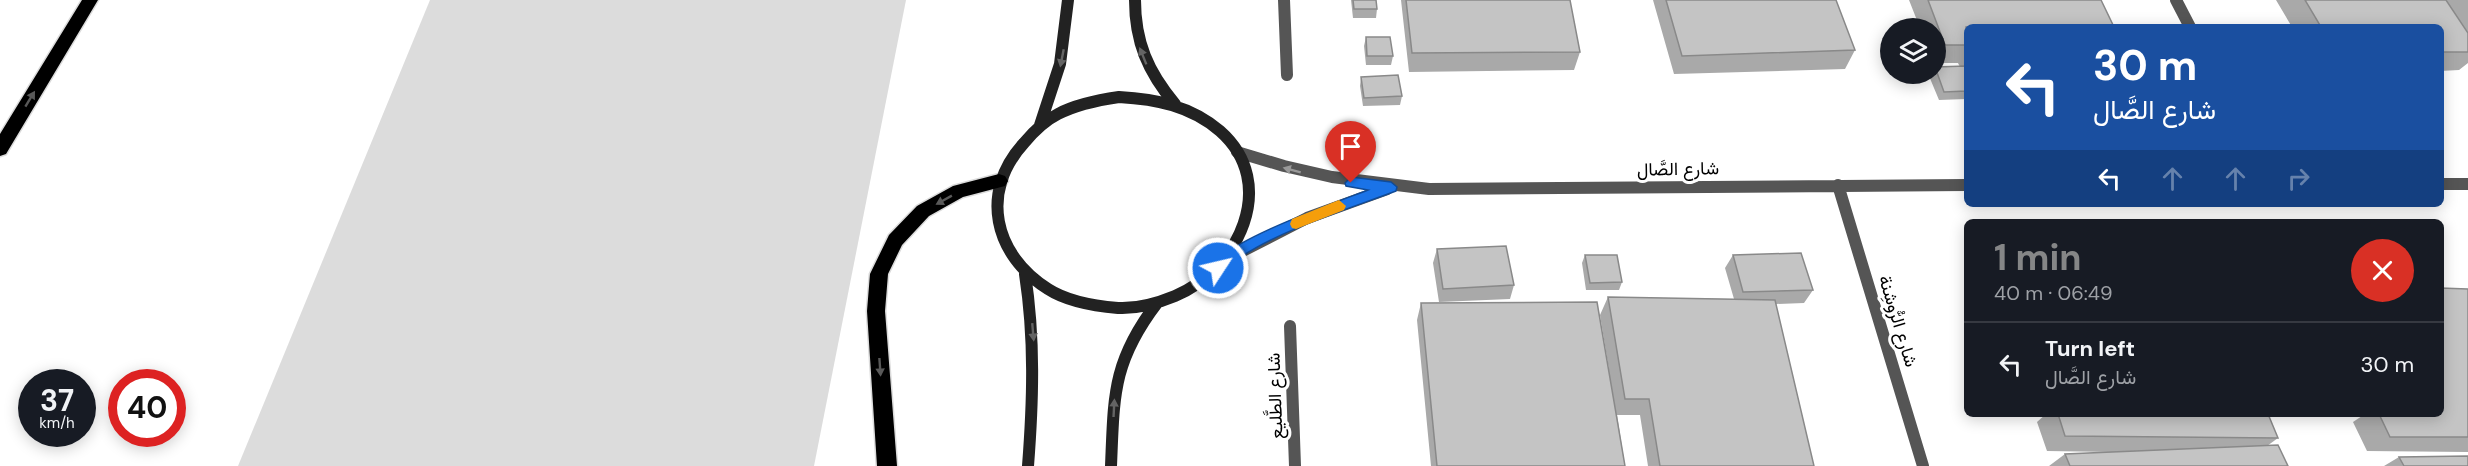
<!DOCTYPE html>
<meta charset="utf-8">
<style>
:root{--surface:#171b24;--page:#242831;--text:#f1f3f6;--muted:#9ea1a6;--line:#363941;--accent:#858687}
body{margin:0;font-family:"DM Sans",Vazirmatn,sans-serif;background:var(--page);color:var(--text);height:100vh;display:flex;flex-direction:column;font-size:22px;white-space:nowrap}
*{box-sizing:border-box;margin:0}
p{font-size:20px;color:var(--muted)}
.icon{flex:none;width:33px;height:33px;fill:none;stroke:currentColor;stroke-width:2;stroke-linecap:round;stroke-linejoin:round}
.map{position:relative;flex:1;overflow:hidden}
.drawer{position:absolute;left:1964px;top:219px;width:480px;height:198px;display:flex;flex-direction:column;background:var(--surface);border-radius:9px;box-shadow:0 3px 15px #0003}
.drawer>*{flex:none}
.hud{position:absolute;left:1964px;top:24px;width:480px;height:183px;border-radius:9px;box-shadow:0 3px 15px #0003;background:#1a4fa0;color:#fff;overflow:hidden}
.controls{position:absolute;left:1880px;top:18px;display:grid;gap:12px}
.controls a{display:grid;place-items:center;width:66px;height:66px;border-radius:50%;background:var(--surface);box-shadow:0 3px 15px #0003;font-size:30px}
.speed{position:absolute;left:18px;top:369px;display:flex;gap:12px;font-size:30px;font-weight:700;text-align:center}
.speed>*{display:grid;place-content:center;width:78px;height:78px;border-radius:50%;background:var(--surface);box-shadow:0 3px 15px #0003;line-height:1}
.speed small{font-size:15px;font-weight:400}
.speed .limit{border:9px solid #d22;background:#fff;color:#111}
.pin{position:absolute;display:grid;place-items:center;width:51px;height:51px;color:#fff;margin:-62px -26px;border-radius:50% 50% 50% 0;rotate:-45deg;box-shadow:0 0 6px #0007}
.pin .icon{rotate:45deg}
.me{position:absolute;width:66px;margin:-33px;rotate:55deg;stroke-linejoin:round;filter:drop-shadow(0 0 4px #0008)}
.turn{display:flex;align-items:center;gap:21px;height:126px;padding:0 30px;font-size:27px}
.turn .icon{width:78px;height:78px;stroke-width:2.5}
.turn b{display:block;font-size:42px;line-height:51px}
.lanes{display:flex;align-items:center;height:57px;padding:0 30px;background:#0003;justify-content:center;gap:30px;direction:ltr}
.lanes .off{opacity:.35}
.round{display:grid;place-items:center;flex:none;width:63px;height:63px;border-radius:32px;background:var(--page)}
.head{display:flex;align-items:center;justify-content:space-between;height:102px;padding:0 30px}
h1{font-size:36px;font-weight:700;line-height:45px;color:var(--accent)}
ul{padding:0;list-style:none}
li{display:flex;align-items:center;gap:18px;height:84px;padding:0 30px;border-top:2px solid var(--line)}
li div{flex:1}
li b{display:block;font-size:22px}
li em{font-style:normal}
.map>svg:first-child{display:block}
.green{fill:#dcdcdc}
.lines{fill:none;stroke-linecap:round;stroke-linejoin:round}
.highway-casing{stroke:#dbdbdb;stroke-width:3}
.street{stroke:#555;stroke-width:12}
.secondary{stroke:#222;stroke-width:12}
.highway{fill:#000;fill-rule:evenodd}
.wall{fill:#a9a9a9}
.building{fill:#c4c4c4;stroke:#898989;stroke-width:1.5}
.oneway{fill:#646464}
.oneway2{fill:#595959}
.oneway3{fill:#999}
.route{fill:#1a73e8;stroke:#114b97;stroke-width:1.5}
.slow{fill:#f59e0b}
.labels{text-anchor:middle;stroke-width:6;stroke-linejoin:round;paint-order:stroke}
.street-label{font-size:18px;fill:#000;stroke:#fff}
</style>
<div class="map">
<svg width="2468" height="466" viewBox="0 0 2468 466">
<rect width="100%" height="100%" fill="#fff"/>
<path class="green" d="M430,0H906L814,466H238Z"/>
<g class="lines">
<g class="highway-casing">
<path id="highway" d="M82,0H98L6,154L0,156V134Z
M999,174L1005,176L1008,181L1005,186L963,197L929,216L902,245L888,274L885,311L897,466H877L867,311L870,274L889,235L917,206L953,186Z"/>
</g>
<path class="street" d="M1284,0L1287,75
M2176,0L2190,27
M1237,152L1284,166L1332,177L1429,189L1966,185
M2440,184H2468
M1838,185L1923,466
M1227,259L1307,218L1387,189
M1290,326L1295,466"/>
<path class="secondary" d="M1135,0C1135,42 1148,72 1175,104
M1119,97C1156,99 1191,106 1220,131C1280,184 1238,270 1175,296C1158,303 1137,309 1118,308C1094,306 1068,302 1048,289C994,255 979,192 1024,143C1034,131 1044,121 1058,114C1077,104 1098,100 1119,97Z
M1040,125L1060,64L1068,0
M1025,274C1035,339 1033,401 1028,466
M1111,466C1114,396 1112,362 1157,303"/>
<use href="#highway" class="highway"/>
</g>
<path class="wall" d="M1351,0H1376L1377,9L1376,18H1353Z
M1401,0H1570L1580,52L1574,70L1409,72Z
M1653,0H1836L1855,50L1845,69L1674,74Z
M1909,0H2101L1966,27V99L1939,100L1929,76L1931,74H1935V67H1960L1958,63H1935V28H1920Z
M2276,0H2468V63L2459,70L2440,71V27H2292Z
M1366,37L1393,56L1391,65H1366L1364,46Z
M1361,77L1402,96L1400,105L1363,106L1360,86Z
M1437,249L1514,285L1510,299L1439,302L1433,263Z
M1585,255L1622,282L1619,290H1586L1582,263Z
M1733,255L1813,290L1804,303L1776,304L1814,466H1648L1640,415H1617L1625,466H1431L1417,320L1421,303L1609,370L1600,315L1608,297L1734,299L1725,268Z
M2468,289V452L2367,451L2353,422L2365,414H2440Z
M2046,414H2268L2278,438L2267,446L2288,466H2049L2065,454L2111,452L2047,451L2037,422Z
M2399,457L2468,466H2384Z"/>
<path class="building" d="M1353,0H1376L1377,9H1354Z
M1406,0H1570L1580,52L1412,53Z
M1666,0H1836L1855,50L1682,56Z
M1928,0H2101L2114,27H1966V45H1945Z
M2305,0H2446L2468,33V52H2440V27H2321Z
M1366,37H1390L1393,56H1367Z
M1966,66V91L1944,92L1935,67Z
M1398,75L1402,96L1364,98L1361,77Z
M1506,246L1514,285L1443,289L1437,249Z
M1801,253L1813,290L1743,292L1733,255Z
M1585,255H1617L1622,282L1590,283Z
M2440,288L2468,289V437H2390L2379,414H2440Z
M1608,297L1775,300L1814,466H1660L1649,399H1625Z
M1597,302L1625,466H1437L1421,303Z
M2058,414H2268L2278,438L2065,436Z
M2278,445L2288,466H2070L2065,454Z
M2468,456V466H2404L2399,457Z"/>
<defs><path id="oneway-solid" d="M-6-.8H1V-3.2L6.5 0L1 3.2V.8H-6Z" transform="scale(1.5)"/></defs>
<g class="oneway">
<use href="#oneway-solid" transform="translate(1143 56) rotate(-112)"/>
<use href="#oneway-solid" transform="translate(1062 58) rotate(101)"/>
<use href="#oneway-solid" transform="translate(1033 332) rotate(85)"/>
<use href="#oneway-solid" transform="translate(1114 408) rotate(-87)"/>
</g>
<g class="oneway2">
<use href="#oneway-solid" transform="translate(30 99) rotate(-59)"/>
<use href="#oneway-solid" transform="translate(944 200) rotate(151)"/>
<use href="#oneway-solid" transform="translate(880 367) rotate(86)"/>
</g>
<use class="oneway3" href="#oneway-solid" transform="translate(1292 170) rotate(-165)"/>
<path class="route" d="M1351,177L1391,182L1397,187L1396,191C1346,210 1259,236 1222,272H1213L1211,268C1224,241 1337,202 1368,190L1346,186L1345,183Z"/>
<path class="slow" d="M1339,200L1346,206L1344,210L1296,229L1292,228L1290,224L1292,219Z"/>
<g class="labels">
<g class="street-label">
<text transform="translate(1678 169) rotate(-1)" y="6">شارع الصَّال</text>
<text transform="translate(1898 321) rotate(73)" y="6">شارع الرُّوشِنة</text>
<text transform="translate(1275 396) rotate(-92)" y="6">شارع الطَّليع</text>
</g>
</g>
</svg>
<div class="controls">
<a><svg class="icon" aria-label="layers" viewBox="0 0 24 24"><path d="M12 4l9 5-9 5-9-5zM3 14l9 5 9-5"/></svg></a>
</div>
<div class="speed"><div>37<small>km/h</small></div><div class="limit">40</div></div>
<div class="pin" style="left:1351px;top:183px;background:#d93025"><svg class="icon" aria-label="arrive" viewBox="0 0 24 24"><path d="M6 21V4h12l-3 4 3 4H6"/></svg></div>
<svg class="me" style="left:1218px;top:268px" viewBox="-20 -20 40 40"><circle r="17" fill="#1a73e8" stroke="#fff" stroke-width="3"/><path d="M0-11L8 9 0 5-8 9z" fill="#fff"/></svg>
<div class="hud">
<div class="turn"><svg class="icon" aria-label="left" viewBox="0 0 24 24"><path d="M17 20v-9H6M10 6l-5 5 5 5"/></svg><div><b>30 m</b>شارع الصَّال</div></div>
<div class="lanes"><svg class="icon" aria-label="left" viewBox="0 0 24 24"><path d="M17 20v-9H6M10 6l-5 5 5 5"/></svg><svg class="icon off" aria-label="ahead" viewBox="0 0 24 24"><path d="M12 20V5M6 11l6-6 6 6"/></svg><svg class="icon off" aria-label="ahead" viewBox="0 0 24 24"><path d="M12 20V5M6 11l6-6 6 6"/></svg><svg class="icon off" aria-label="right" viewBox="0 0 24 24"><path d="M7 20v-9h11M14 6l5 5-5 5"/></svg></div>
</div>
<section class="drawer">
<div class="head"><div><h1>1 min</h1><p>40 m · 06:49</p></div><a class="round" style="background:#d93025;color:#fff"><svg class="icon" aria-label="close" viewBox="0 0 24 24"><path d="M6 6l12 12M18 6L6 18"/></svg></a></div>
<ul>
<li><svg class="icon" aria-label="left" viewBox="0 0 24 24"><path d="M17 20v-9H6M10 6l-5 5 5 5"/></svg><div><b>Turn left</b><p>شارع الصَّال</p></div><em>30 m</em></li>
</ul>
</section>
</div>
